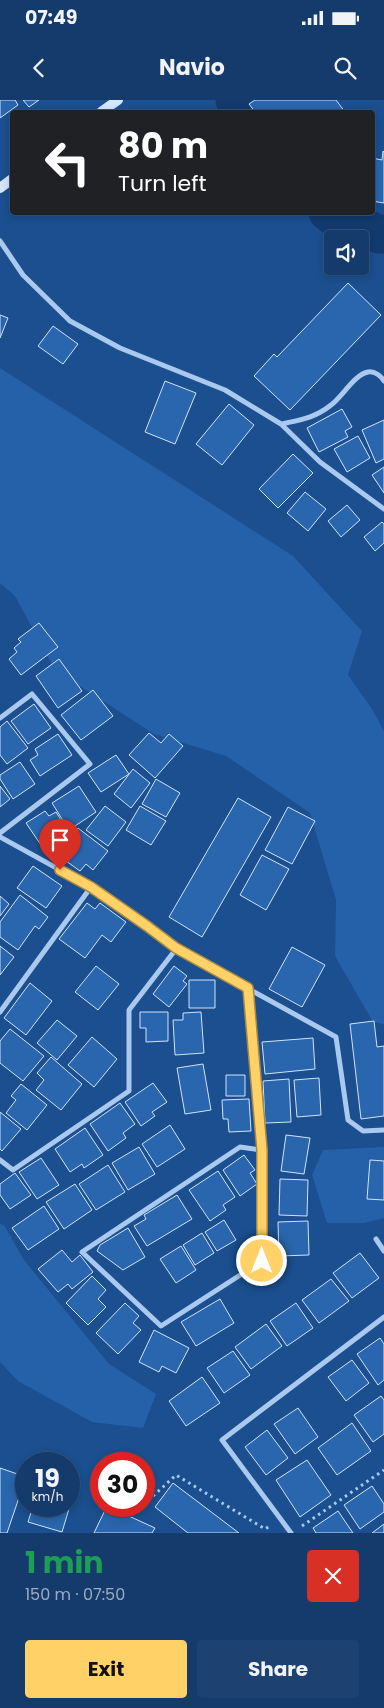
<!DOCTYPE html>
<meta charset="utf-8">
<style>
:root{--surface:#143b6b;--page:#1d4271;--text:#f1f3f6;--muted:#9dadc1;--line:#33557e;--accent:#ffd166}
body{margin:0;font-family:Poppins,sans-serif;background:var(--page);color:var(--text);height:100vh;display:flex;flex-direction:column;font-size:19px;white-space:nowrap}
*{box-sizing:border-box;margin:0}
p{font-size:16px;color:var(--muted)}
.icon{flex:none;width:28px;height:28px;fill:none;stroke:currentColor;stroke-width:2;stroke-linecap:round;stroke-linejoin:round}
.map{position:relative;height:1433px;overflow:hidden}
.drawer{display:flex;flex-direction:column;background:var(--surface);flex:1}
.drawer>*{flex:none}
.top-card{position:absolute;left:10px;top:10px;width:365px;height:105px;border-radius:5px;box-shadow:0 2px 8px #0003,0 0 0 1px var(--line);background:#202124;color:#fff;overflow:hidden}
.fabs{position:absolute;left:324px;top:130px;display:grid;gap:10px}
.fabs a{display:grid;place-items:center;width:45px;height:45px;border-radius:5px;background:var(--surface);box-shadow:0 2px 8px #0003,0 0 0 1px var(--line);font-size:25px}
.speed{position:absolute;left:15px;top:1352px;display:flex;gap:10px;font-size:25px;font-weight:700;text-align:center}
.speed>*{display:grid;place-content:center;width:65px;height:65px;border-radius:50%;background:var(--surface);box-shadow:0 2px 8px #0003,0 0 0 1px var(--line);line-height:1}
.speed small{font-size:12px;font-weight:400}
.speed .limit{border:8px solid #d22;background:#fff;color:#111}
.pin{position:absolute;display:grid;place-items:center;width:42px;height:42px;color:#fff;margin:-51px -21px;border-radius:50% 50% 50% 0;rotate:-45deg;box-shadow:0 0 5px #0007}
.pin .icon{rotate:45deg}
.me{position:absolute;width:55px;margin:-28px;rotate:0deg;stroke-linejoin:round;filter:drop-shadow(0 0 4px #0008)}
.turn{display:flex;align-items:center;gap:18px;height:105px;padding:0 25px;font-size:22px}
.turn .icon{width:65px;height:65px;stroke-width:2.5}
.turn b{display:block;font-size:35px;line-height:42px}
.round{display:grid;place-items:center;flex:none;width:52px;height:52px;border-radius:5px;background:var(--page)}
.summary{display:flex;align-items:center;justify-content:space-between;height:85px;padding:0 25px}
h1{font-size:30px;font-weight:700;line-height:38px;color:#1e9e55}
.cta{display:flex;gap:10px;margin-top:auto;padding:10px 25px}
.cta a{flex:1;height:58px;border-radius:5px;background:var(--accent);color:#111;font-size:20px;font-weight:700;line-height:58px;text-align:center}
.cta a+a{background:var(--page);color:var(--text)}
.status{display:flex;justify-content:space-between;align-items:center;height:35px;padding:0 25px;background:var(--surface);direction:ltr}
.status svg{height:14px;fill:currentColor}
header{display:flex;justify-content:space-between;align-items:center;height:65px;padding:0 25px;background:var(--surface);font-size:22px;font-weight:700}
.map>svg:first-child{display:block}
.green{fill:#2461a8}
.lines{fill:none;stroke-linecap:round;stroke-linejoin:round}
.river{stroke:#123a6d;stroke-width:39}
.building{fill:#2a66ad;stroke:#cfe3fa}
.path{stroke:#a9c9ee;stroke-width:3;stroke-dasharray:2.5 4;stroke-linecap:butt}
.street{stroke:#a9c9ee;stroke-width:5}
.secondary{stroke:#d6e6fa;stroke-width:10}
.route-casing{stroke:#a68842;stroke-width:12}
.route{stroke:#ffd166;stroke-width:9}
</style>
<div class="status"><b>07:49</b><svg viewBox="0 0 49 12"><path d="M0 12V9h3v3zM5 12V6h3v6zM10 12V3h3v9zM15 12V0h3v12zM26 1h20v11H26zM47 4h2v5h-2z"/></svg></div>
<header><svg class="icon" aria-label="back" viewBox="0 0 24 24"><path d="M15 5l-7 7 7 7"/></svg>Navio<svg class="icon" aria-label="search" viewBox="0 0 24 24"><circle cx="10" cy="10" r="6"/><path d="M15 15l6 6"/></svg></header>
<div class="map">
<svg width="384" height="1433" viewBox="0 0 384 1433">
<rect width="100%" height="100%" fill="#1b4f8f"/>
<path class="green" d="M0,268L293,456L362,531L348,575L372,609L384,631V924L373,922L335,856L336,800L310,713L226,656L154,634L55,570L15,496L0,483Z
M384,1047V1118L364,1123H327L312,1075L323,1050Z
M0,1124L4,1125L24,1160L109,1264L156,1294L143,1328L92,1322L18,1281L0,1262Z"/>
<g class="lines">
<path class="river" d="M235,0L241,12
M328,112L336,118L379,134H384"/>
</g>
<path class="building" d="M0,0H15L18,5L0,18Z
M23,0H39L29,7Z
M255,0H336L345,12H255L249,4Z
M383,51L384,52V103L372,101V58L382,60Z
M348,183L381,215L290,310L254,276L274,254L277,257Z
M0,215L8,218L0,238Z
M53,226L78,244L63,264L38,246Z
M165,281L196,293L175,344L145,332Z
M229,304L254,325L222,365L196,344Z
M342,309L352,327L345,331L348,337L319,352L307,328Z
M384,320V359L376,363L362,330Z
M358,336L370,358L347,372L334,349Z
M293,354L313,373L278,408L259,389Z
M384,367V393L372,375Z
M305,392L326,409L308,431L287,413Z
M347,405L360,420L341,437L328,421Z
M382,422L384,424V443L375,451L364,437Z
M39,523L58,547L21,575L9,559L17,552L14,548L21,542L18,539Z
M59,559L82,591L58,608L36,576Z
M93,590L113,616L81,640L61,615Z
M34,604L51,628L28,644L11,621Z
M7,621L28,648L7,664L0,655V627Z
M149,633L161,643L169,634L183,646L155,678L129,655Z
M58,634L72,655L40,676L30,660L38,655L35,649Z
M116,655L129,674L101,692L88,673Z
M20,662L35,684L13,699L0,679V675Z
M133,669L150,683L131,708L114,694Z
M156,679L180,693L166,717L142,704Z
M0,686L10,699L0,707Z
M79,686L96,712L69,730L52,703Z
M238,698L271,717L202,837L169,817Z
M105,706L126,722L108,746L86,730Z
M140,706L166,721L151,745L126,730Z
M288,707L315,721L292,764L265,750Z
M45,711L49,716L56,712L68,731L43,748L26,723Z
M78,728L108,751L93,770L86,764L80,771L66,761L76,748L68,741Z
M262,755L289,769L266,810L240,795Z
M33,766L62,786L46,808L17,788Z
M20,795L48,817L39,829L35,826L18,850L0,837V822Z
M0,796L9,804L0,816Z
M87,803L95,809L100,803L126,822L111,842L102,835L85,858L59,839Z
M0,846L14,857L0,875Z
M292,847L325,865L302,907L269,889Z
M96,866L119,884L98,910L75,892Z
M174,866L187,876L183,881L187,884L169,907L153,894Z
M189,880H215V908H189Z
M30,883L52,901L26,935L4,918Z
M140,912H168V941L146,942V928H140Z
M201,912L204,953L175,955L173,920H183V913Z
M57,920L77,936L57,960L37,943Z
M374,921L377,947L384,946V1016L361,1019L350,924Z
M10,929L44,956L23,981L0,963V941Z
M92,937L117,959L94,987L68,965Z
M313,938L315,969L265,974L262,942Z
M51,957L82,984L61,1010L36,990L44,980L37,973Z
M203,964L211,1010L185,1014L177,968Z
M226,975H245V996H226Z
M319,978L321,1015L297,1017L294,980Z
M289,979L291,1022L265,1023L263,981Z
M153,983L167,1002L152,1012L155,1016L141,1026L125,1002Z
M21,984L47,1005L27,1030L6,1013L16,1000L11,996Z
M249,999L251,1031L229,1032L228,1019H223L222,1000Z
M120,1003L135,1024L123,1033L126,1038L108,1051L90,1024Z
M0,1012L21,1029L2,1051L0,1049Z
M170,1025L185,1049L157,1067L142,1044Z
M85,1028L103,1055L84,1068L82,1064L70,1072L55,1049Z
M286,1035L310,1038L304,1074L281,1071Z
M139,1047L155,1074L128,1090L112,1063Z
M244,1055L255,1070L250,1073L257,1084L240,1096L223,1070Z
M41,1058L59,1085L37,1099L19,1072Z
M370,1060L384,1061V1100L367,1099Z
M108,1065L125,1092L96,1110L79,1084Z
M218,1071L235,1097L223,1105L226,1110L210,1121L189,1090Z
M15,1073L31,1095L10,1109L0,1095V1084Z
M280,1079L308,1080L307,1116L279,1115Z
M75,1084L92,1110L64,1129L46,1102Z
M177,1095L192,1119L147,1146L134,1126L146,1119L144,1115Z
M44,1106L59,1129L28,1150L12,1128Z
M224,1120L236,1140L217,1151L205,1132Z
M308,1121L309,1155L279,1156L278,1122Z
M128,1128L145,1157L123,1170L97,1151L100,1145Z
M202,1133L214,1153L195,1165L183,1145Z
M181,1146L196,1170L176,1183L160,1159Z
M62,1150L72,1162L80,1155L93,1172L72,1189L68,1184L58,1192L38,1169Z
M360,1153L379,1178L352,1198L333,1173Z
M92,1176L106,1190L98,1199L106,1207L88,1225L66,1203Z
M331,1179L349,1201L319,1223L302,1200Z
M220,1199L234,1223L196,1246L181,1222Z
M125,1203L139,1216L133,1223L141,1230L118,1254L96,1233Z
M296,1203L313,1228L287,1246L270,1221Z
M266,1224L282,1246L251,1269L235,1247Z
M154,1230L189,1248L176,1273L162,1266L159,1272L139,1262Z
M380,1238L384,1244V1280L378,1285L357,1254Z
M233,1251L250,1275L224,1293L207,1268Z
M352,1260L369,1283L346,1301L328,1277Z
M202,1277L220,1303L186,1326L169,1301Z
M381,1296L384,1300V1334L373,1342L354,1315Z
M298,1308L318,1337L295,1354L274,1324Z
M352,1323L371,1351L337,1375L318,1348Z
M267,1330L288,1358L266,1375L245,1347Z
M307,1360L331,1395L300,1417L276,1380Z
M0,1368L26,1377L7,1433H0Z
M69,1373L79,1376L62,1432L28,1422L33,1406H69Z
M173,1383L239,1433H188L155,1407Z
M372,1386L384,1404V1412L360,1429L344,1405Z
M107,1406L155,1428L152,1433H94Z
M338,1411L353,1433H316L313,1428Z
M384,1424V1433H372Z"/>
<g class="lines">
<path class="path" d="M153,1396L176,1375L265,1429L270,1426
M302,1426L384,1370"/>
<path class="street" d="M0,141L23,175L70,221L120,248L225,290L281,324L320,362L384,409
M281,324C300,320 315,318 331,305C342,297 355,274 368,272C375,271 381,276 384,281
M0,618L32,594L90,664L0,733
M0,737L91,787L147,826L176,849L336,937L348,1020L363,1031L384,1030
M248,888L262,1050L240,1047L82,1152L161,1226L262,1161V1050
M0,912L91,787
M0,1060L13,1070L129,991V910L176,849
M376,1139L384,1151
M291,1433L222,1340L384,1217"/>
<path class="secondary" d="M101,12L118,0
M0,88L12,79"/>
</g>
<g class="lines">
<g class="route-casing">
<path id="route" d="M60,770L91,787L147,826L176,848L248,888L262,1050V1161"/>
</g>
<use href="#route" class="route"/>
</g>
</svg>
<div class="fabs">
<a><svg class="icon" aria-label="sound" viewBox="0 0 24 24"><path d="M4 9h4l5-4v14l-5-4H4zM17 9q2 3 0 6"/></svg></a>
</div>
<div class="speed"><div>19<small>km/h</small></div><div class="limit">30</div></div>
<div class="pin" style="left:60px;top:770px;background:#d93025"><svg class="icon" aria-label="arrive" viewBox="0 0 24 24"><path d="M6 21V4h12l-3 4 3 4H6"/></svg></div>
<svg class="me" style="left:262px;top:1161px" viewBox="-20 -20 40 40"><circle r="17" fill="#ffd166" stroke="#fff" stroke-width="3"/><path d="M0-11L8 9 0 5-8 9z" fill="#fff"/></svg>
<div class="top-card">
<div class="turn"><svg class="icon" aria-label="left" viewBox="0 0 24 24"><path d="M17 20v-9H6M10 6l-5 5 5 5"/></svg><div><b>80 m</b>Turn left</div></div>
</div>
</div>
<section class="drawer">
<div class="summary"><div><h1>1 min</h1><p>150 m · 07:50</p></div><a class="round" style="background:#d93025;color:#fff"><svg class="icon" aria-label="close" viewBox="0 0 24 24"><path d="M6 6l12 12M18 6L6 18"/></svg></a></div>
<div class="cta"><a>Exit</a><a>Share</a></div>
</section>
